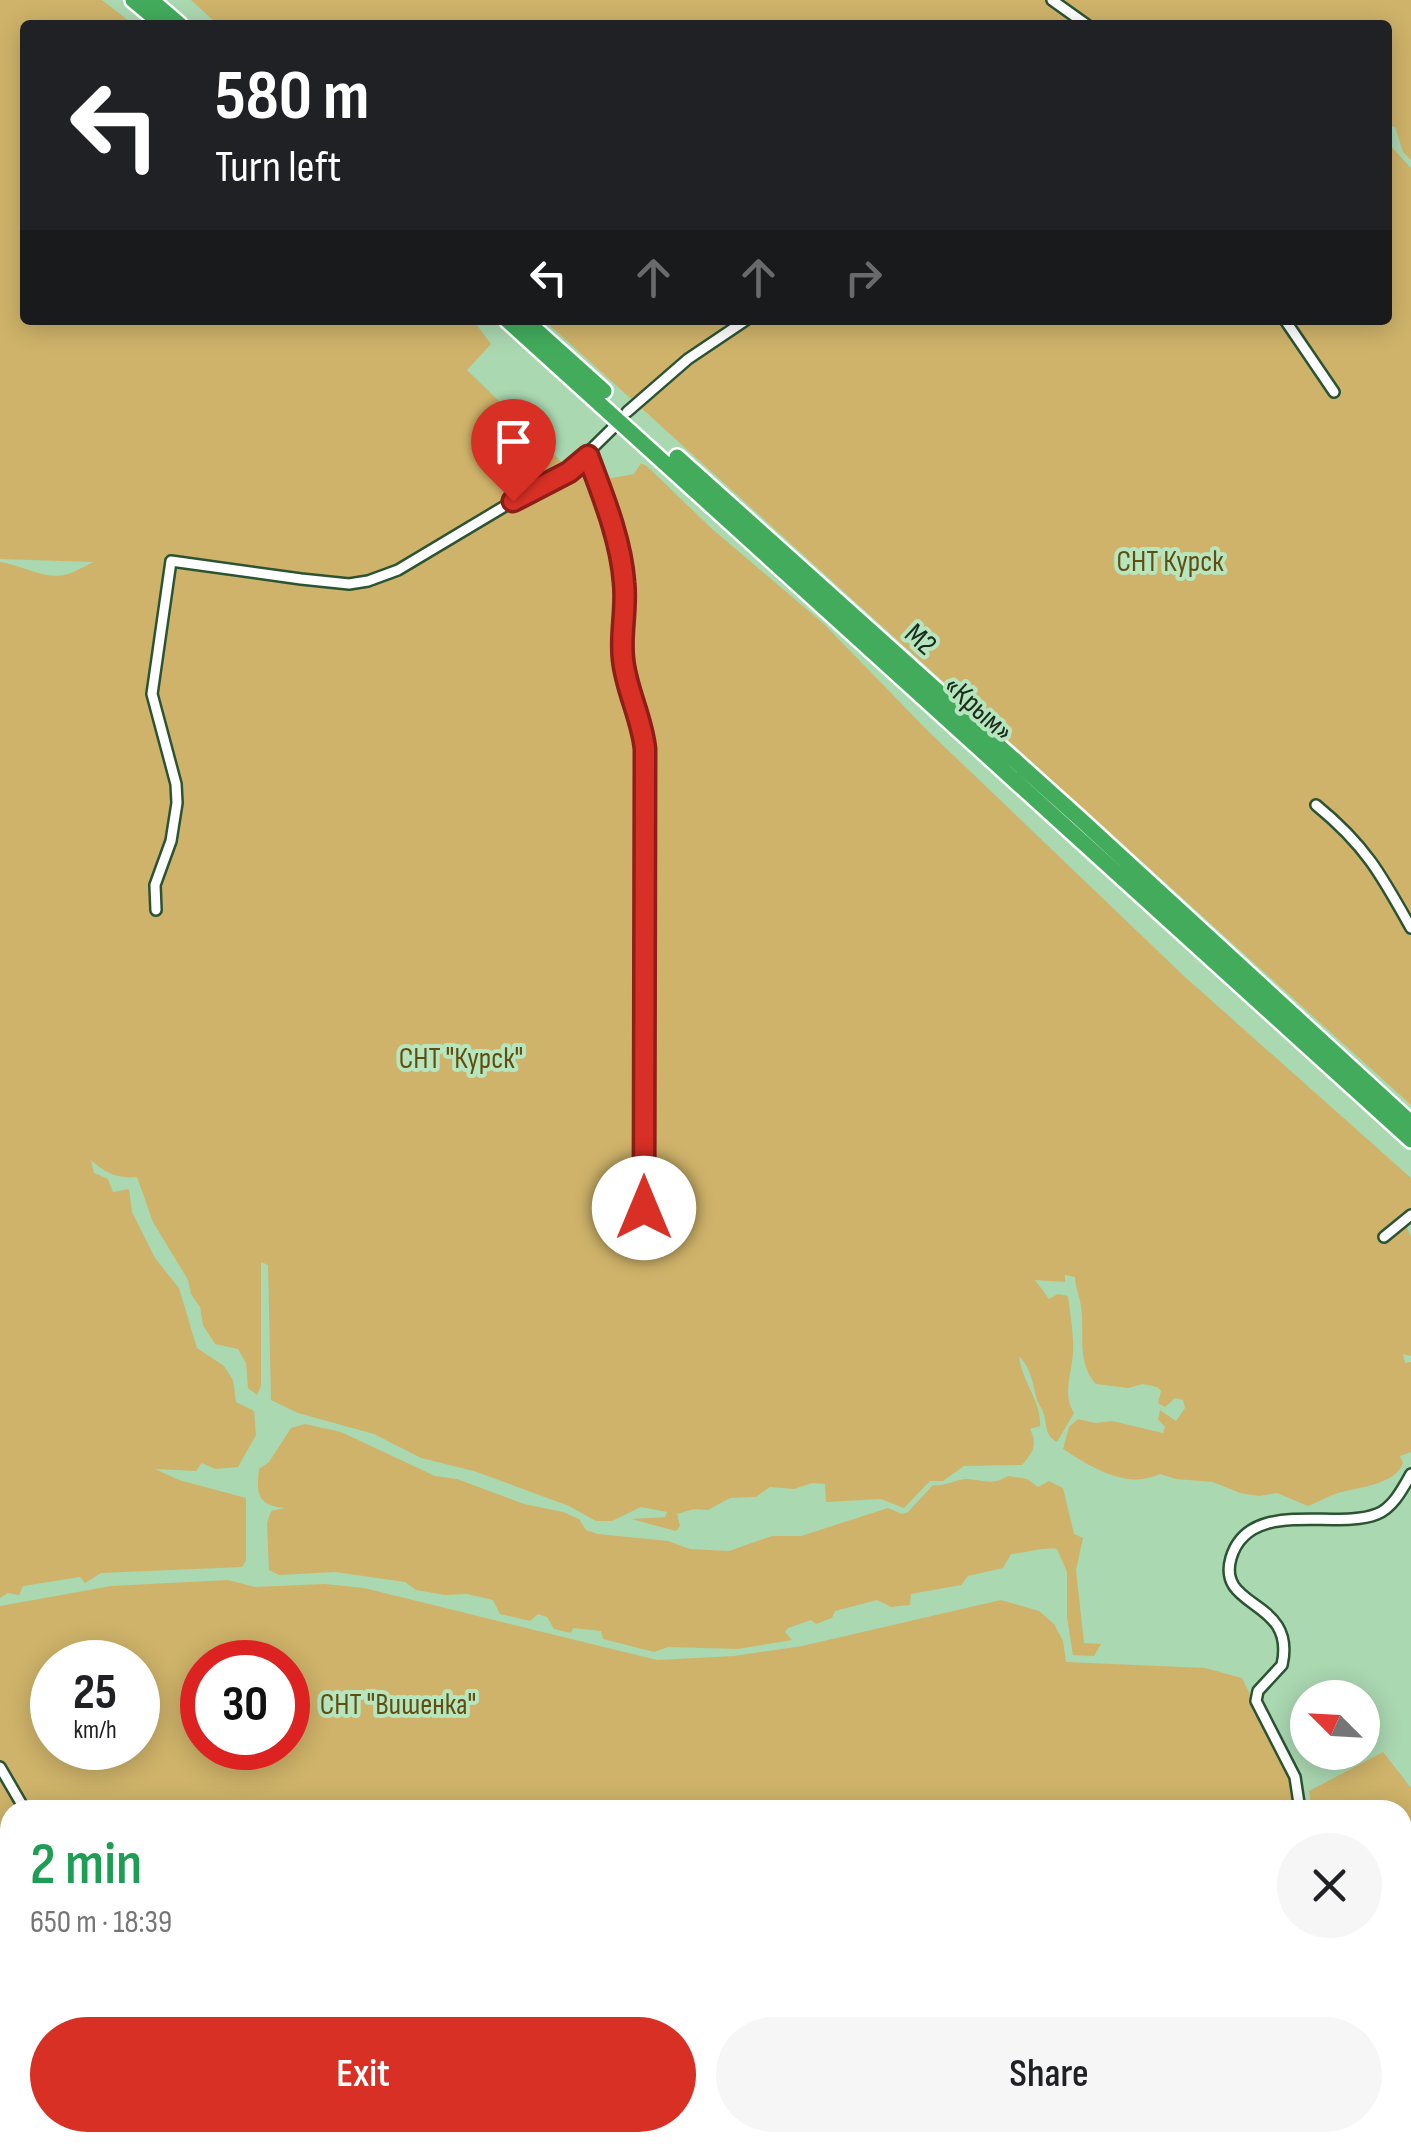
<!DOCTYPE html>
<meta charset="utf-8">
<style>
:root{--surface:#fff;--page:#f6f6f6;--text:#202124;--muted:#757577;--accent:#d93025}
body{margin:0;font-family:"Sofia Sans Condensed",sans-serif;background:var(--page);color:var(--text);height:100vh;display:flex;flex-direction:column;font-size:38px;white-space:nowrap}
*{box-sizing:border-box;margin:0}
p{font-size:32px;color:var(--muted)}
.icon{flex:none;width:55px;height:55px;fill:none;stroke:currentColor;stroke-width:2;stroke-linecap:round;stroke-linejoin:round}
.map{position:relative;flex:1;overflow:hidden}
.sheet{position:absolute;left:0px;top:1800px;width:1412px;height:352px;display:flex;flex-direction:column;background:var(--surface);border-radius:30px 30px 0 0;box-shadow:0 5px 25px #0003}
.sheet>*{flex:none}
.banner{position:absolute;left:20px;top:20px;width:1372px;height:305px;border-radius:10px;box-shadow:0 5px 25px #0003;background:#202124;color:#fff;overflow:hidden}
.needle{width:65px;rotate:294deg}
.buttons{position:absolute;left:1290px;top:1680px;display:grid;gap:20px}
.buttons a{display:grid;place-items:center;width:90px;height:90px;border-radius:50%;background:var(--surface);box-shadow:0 5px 25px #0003;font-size:50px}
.speed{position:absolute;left:30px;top:1640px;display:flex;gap:20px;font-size:50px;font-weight:700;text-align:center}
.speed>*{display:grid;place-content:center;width:130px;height:130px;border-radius:50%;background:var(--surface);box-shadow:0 5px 25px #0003;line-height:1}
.speed small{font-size:25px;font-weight:400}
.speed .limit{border:15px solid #d22;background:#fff;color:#111}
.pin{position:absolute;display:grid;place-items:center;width:85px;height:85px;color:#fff;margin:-102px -42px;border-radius:50% 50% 50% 0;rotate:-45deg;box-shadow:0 0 10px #0007}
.pin .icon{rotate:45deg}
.me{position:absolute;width:110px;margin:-55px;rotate:0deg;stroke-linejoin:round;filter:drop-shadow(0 0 8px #0008)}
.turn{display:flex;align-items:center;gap:35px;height:210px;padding:0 30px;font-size:45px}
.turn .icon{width:130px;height:130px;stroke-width:2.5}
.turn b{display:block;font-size:70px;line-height:85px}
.lanes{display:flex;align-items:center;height:95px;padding:0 30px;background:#0003;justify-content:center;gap:50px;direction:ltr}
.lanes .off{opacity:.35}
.round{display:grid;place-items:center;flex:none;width:105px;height:105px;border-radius:52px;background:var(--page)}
.headline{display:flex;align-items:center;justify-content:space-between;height:170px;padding:0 30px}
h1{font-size:60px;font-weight:600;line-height:75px;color:#1e9e55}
.action{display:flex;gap:20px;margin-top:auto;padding:20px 30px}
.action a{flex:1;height:115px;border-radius:60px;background:var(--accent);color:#fff;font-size:40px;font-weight:600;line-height:115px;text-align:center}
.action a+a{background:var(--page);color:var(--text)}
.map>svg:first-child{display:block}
.green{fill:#cfb36a;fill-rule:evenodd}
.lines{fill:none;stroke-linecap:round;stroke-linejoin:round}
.street-casing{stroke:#2b5433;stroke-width:14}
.highway-casing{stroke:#fff;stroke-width:20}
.street{stroke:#fff;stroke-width:9}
.highway{stroke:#42ac5c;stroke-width:15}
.route-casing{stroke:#8d1f18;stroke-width:25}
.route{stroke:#d93025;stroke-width:18}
.labels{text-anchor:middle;stroke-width:8;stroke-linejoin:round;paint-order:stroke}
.park-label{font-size:30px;fill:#624d11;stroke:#b7e5bd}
.street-label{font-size:30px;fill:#192b1c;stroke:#b7e5bd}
</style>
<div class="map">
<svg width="1411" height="2151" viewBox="0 0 1411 2151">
<rect width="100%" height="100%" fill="#aad8b1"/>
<path class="green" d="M0,0H102L134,25H25V320H473L491,344L467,370L572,472L587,463L600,480L634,474L641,463L648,467L711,528L824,624L927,730L1185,977L1411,1178V1219L1405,1223L1411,1237V1356L1403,1354L1405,1363L1411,1362V1452L1400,1456L1403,1463C1395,1485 1358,1487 1338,1493C1328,1496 1318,1502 1308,1506L1277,1493L1259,1496L1240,1493L1213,1482L1176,1479L1160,1474C1127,1490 1091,1467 1063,1449L1069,1427L1078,1419L1095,1423L1112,1421L1163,1433L1165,1427L1158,1419L1160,1410L1176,1421L1185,1408L1183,1400L1175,1398L1165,1407L1158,1403L1161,1391L1157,1387L1143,1384L1128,1388L1096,1384C1076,1362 1085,1334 1081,1307C1080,1297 1075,1287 1075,1277L1065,1275V1282L1035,1280L1049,1299L1058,1294L1068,1296C1070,1314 1074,1333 1073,1352C1072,1374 1062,1394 1074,1413L1057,1442C1044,1434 1048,1428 1044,1415C1043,1410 1039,1405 1037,1400C1032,1382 1032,1370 1019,1356C1021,1380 1042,1402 1040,1426L1030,1429C1038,1445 1033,1452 1022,1465L964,1466L943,1481H930L904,1508L881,1499L826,1502L825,1484L812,1483L794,1489L770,1487L756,1497L730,1498L708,1510L694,1509L677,1514L680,1526L676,1531L631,1519L665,1517L667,1512L641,1507L612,1521H596L569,1506L477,1472L421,1458L374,1434L298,1413L271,1400L268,1265L261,1262V1386L257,1395L248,1388L246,1363L238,1349L215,1344L203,1325L200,1307L191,1294L188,1280L153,1222L137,1177C118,1179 105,1173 91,1160L94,1173L108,1179L113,1192L129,1189L132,1212L155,1258L179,1288L197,1348L224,1366L233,1380L236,1402L254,1411L256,1435L238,1467L215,1469L202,1463L196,1471L155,1469L179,1480L246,1498V1561L242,1567L101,1573L85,1583L80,1577L23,1586L19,1595L8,1593L0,1598V562C21,565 43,579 64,575C74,573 84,566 94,562L0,559Z
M191,0H1049L1083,25H218Z
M1057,0H1411V160L1403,152L1395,127L1388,125V25H1091Z
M1388,143L1411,168V1105L544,320H1388Z
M305,1424L341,1432L435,1476L457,1479L524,1504L563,1512L579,1519L586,1530L598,1534L668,1541L690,1549L729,1551L772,1536H801L888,1508L902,1514L908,1512L933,1485C946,1487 955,1479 967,1479C984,1480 992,1486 1008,1476L1027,1479L1038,1487L1049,1481L1063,1488L1074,1534L1083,1538L1076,1570L1084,1643L1101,1644L1094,1656L1073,1655L1067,1617V1572L1057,1549C1041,1547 1028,1553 1011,1554L1003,1568L968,1576L961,1585L911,1594L910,1605L891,1607L877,1600L835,1611L832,1618L816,1624L811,1620L788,1628L785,1632L792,1640L738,1649L668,1647L654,1652L603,1639L601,1631L573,1628L571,1633L554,1629L547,1617L538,1614L530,1621L500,1614L493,1600L467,1594L445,1595L416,1590L405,1582L335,1572L279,1575L269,1570L267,1523L271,1511L285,1508C258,1505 256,1496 259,1469L269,1462L291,1428Z
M228,1580L255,1587L324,1584L364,1588L657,1660L734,1656L802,1646L1001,1600L1039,1611L1054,1624L1063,1641L1066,1662L1205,1668L1242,1678L1292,1779L1296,1810H10V2142L830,2143L829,2151H0V1606L111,1586ZM52,1662H138V1748H52ZM202,1662H288V1748H202Z
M1383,1752L1411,1788V1990L1402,1965V1810H1312L1309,1791Z
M931,2142L1110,2143L1109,2151H930Z
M1122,2143L1339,2142V2144L1252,2151H1121Z"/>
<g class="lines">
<g class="street-casing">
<path id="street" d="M1052,0L1087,25
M1285,320L1334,392
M627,412L688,359L746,320
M588,456C603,496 621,540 624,582C626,608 620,634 623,659C626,691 642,718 645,749L644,1208
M1316,805C1365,845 1381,874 1411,928
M156,910L155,885L171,841L177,803L176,784L152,694L171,561L301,579L349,584L368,581L398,570L530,491L569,471L620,421
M1384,1237L1411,1215
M0,1767L25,1810
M1300,1810L1295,1777L1256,1701L1258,1691L1282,1665C1297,1598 1216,1610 1231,1558C1249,1497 1335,1531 1377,1514C1393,1508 1403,1488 1411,1474
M1402,2085L1411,2091
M1030,2142L1031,2151
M1398,2151L1411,2140"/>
</g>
<g class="highway-casing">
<path id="highway" d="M133,0L163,25
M151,0L180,25
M507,320L1411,1140
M525,320L604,391
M677,457L1079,818L1411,1123"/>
</g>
<use href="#street" class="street"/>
<use href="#highway" class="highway"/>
</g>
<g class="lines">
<g class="route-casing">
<path id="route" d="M513,501L569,472L588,456C603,496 621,540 624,582C627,608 620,634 623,659C626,690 642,718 645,749L644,1208"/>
</g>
<use href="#route" class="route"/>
</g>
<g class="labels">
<g class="park-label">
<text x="1170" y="571">СНТ Курск</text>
<text x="461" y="1068">СНТ "Курск"</text>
<text x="398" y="1714">СНТ "Вишенка"</text>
</g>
<g class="street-label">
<text transform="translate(921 639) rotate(42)" y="10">М2</text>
<text transform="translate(979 708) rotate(42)" y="10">«Крым»</text>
</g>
</g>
</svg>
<div class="buttons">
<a><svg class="needle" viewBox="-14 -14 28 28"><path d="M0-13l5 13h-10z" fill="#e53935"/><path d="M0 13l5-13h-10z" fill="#757577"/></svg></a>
</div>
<div class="speed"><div>25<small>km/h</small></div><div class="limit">30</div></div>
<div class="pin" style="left:513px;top:501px;background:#d93025"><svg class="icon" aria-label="arrive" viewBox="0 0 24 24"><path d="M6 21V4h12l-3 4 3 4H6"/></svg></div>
<svg class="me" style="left:644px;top:1208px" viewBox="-20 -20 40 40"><circle r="19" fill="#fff"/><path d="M0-13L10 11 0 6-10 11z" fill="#d93025"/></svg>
<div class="banner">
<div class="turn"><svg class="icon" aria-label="left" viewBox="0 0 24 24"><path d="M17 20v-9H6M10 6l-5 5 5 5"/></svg><div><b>580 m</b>Turn left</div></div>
<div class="lanes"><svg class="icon" aria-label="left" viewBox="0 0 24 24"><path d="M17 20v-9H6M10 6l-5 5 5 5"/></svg><svg class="icon off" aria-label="ahead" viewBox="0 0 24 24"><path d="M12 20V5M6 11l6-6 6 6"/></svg><svg class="icon off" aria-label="ahead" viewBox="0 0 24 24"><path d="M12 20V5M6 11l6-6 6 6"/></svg><svg class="icon off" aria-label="right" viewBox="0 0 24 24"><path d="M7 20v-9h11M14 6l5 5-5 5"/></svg></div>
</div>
<section class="sheet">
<div class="headline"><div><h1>2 min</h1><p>650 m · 18:39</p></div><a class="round"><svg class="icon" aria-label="close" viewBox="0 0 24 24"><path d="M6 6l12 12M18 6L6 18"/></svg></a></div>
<div class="action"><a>Exit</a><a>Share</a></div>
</section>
</div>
